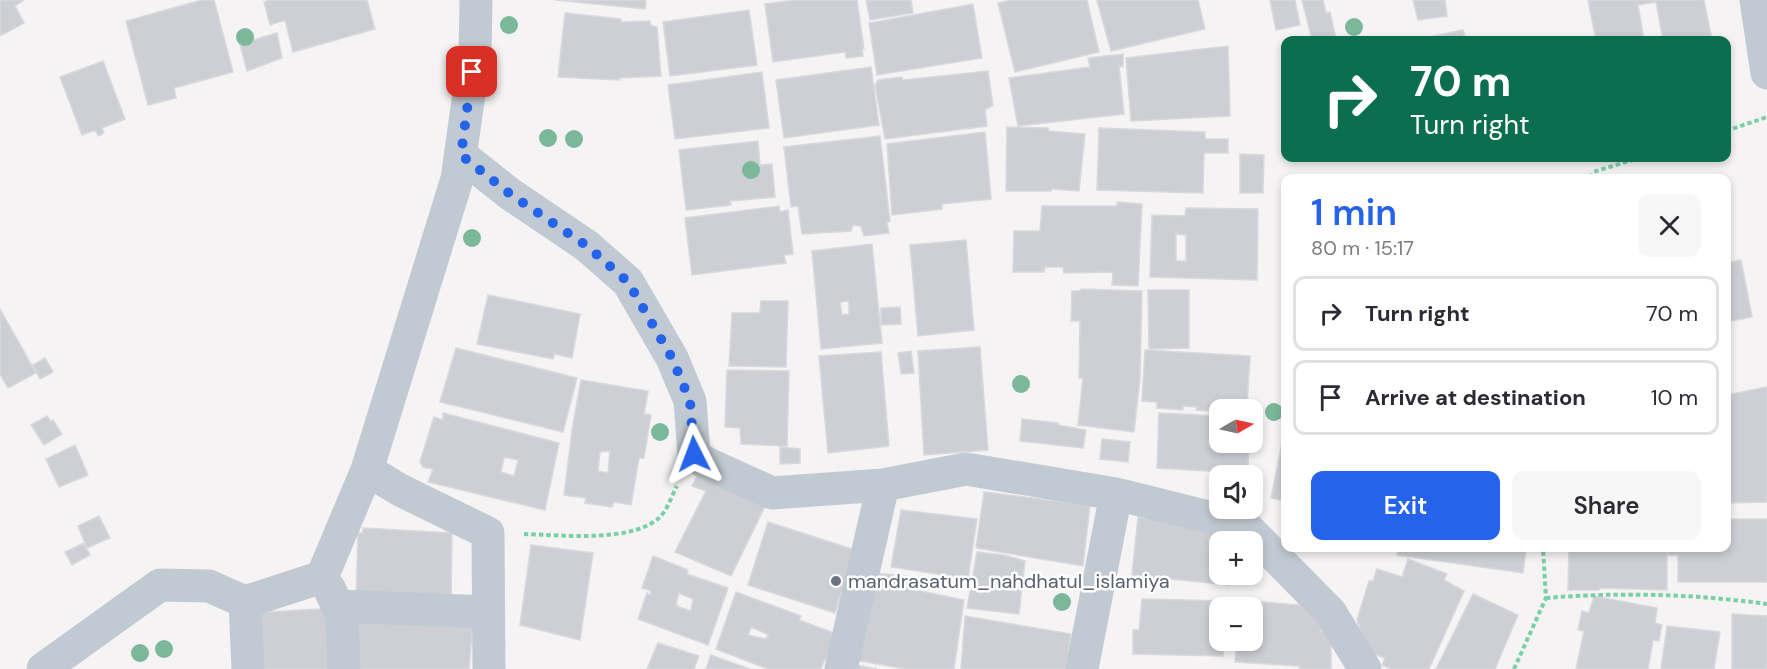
<!DOCTYPE html>
<meta charset="utf-8">
<style>
:root{--surface:#fff;--page:#f7f7f7;--text:#2b2b33;--muted:#7c7c81;--line:#e1e1e2;--accent:#2563eb}
body{margin:0;font-family:"DM Sans",sans-serif;background:var(--page);color:var(--text);height:100vh;display:flex;flex-direction:column;font-size:22px;white-space:nowrap}
*{box-sizing:border-box;margin:0}
p{font-size:20px;color:var(--muted)}
.icon{flex:none;width:33px;height:33px;fill:none;stroke:currentColor;stroke-width:2;stroke-linecap:round;stroke-linejoin:round}
.map{position:relative;flex:1;overflow:hidden}
.drawer{position:absolute;left:1281px;top:174px;width:450px;height:378px;display:flex;flex-direction:column;background:var(--surface);border-radius:12px;box-shadow:0 3px 9px #0003}
.drawer>*{flex:none}
.guide{position:absolute;left:1281px;top:36px;width:450px;height:126px;border-radius:12px;box-shadow:0 3px 9px #0003;background:#0b6e4f;color:#fff;overflow:hidden}
.needle{width:39px;rotate:81deg}
.buttons{position:absolute;left:1209px;top:399px;display:grid;gap:12px}
.buttons a{display:grid;place-items:center;width:54px;height:54px;border-radius:12px;background:var(--surface);box-shadow:0 3px 9px #0003;font-size:30px}
.pin{position:absolute;display:grid;place-items:center;width:51px;height:51px;color:#fff;margin:-26px;border-radius:12px;box-shadow:0 3px 9px #0006}
.me{position:absolute;width:66px;margin:-33px;rotate:357deg;stroke-linejoin:round;filter:drop-shadow(0 0 4px #0008)}
.turn{display:flex;align-items:center;gap:21px;height:126px;padding:0 30px;font-size:27px}
.turn .icon{width:78px;height:78px;stroke-width:2.5}
.turn b{display:block;font-size:42px;line-height:51px}
.round{display:grid;place-items:center;flex:none;width:63px;height:63px;border-radius:12px;background:var(--page)}
.overview{display:flex;align-items:center;justify-content:space-between;height:102px;padding:0 30px}
h1{font-size:36px;font-weight:600;line-height:45px;color:var(--accent)}
.action{display:flex;gap:12px;margin-top:auto;padding:12px 30px}
.action a{flex:1;height:69px;border-radius:12px;background:var(--accent);color:#fff;font-size:24px;font-weight:600;line-height:69px;text-align:center}
.action a+a{background:var(--page);color:var(--text)}
ul{padding:0;list-style:none}
li{display:flex;align-items:center;gap:18px;height:75px;margin:0 12px 9px;padding:0 18px;border:3px solid var(--line);border-radius:12px}
li div{flex:1}
li b{display:block;font-size:22px}
li em{font-style:normal}
.map>svg:first-child{display:block}
.building{fill:#cdcfd5;stroke:#d7d9de;stroke-width:1.5;fill-rule:evenodd}
.lines{fill:none;stroke-linecap:round;stroke-linejoin:round}
.path{stroke:#7ad0a6;stroke-width:4;stroke-dasharray:4.5 3;stroke-linecap:butt}
.minor{stroke:#c1cad2;stroke-width:33}
.tree{fill:#7bb799}
.route{stroke:#2563eb;stroke-width:10;stroke-dasharray:0 18}
.worship-dot{fill:#6b7280;stroke:#fff;stroke-width:2}
.labels{text-anchor:middle;stroke-width:5;stroke-linejoin:round;paint-order:stroke}
.worship-label{font-size:20px;fill:#5b616d;stroke:#fff;text-anchor:start}
</style>
<div class="map">
<svg width="1767" height="669" viewBox="0 0 1767 669">
<rect width="100%" height="100%" fill="#f5f3f3"/>
<path class="building" d="M0,0H24L15,6L24,23L0,36Z
M202,0H214L233,72L174,88L176,98L148,105L126,21Z
M270,0H367L375,29L293,52L285,20L270,25L264,2Z
M555,0H646L645,9Z
M795,0H857L864,49H862L863,56L846,58L845,52L773,62L765,4Z
M866,0H911L913,13L870,20Z
M1011,0H1087L1099,52L1015,72L998,3Z
M1097,0H1198L1205,29L1111,51Z
M1270,0H1295L1300,25L1276,30Z
M1302,0H1323L1326,13L1330,12L1336,38L1312,40Z
M1413,0H1445L1447,16L1418,20Z
M1588,0H1704L1712,40H1663L1656,2L1638,5L1644,40H1596Z
M973,4L982,58L877,75L869,23Z
M749,10L757,65L670,76L663,22Z
M565,13L621,19V22L650,21V25L657,27L661,76L620,78V80L558,77Z
M1463,30L1466,40H1416Z
M277,33L282,58L247,71L240,44Z
M1228,46L1230,116L1131,121L1126,58Z
M1123,54V67L1119,66L1124,114L1018,126L1009,78L1090,67L1088,58Z
M103,61L125,119L102,128L104,133L98,136L96,130L82,135L60,77Z
M871,67L879,125L784,138L776,80Z
M988,71L993,105L985,110L987,126L885,139L875,85L878,80L902,77L903,80Z
M762,72L769,128L675,139L668,85Z
M1007,127L1048,128L1049,131L1085,134L1079,191L1052,189L1051,191H1006Z
M1099,128L1205,132V139H1228V153H1204L1203,193L1097,190Z
M985,132L991,199L942,204V209L892,215L887,144Z
M880,136L890,221L887,223L889,233L864,236L861,226L853,225L851,231L802,234L798,206L791,207L784,147Z
M758,141L760,165L772,164L775,197L730,201L731,205L686,210L679,150Z
M1240,154L1264,155L1263,193H1240Z
M1117,202L1142,204L1138,286L1112,285L1113,272L1064,273L1063,267H1045L1044,272H1013L1014,231H1040L1042,206H1117Z
M779,206L780,212L788,210L793,254L784,255L786,263L692,275L685,218Z
M1186,208L1258,209L1257,280L1150,277L1152,215L1185,216ZM1176,234L1186,235V261H1176Z
M966,240L974,330L918,336L910,245Z
M872,244L882,343L821,349L812,251ZM849,301V314L842,315L840,302Z
M1741,260L1752,317L1726,322V263Z
M1081,289L1142,291L1140,378L1134,432L1078,425L1083,378H1079L1080,321H1071L1072,291H1080Z
M1148,290H1189V348L1149,349Z
M488,295L580,314L572,358L555,354L553,359L477,344Z
M761,301H788L786,367L729,366L732,313H760Z
M900,307L901,324L881,325V308Z
M0,309L36,373L8,388L0,374Z
M980,347L988,450L924,455L918,351Z
M456,348L577,378L563,432L440,402Z
M1145,350L1250,356L1247,407H1241V410H1220V412L1196,410L1197,407L1183,406V410L1157,408V402L1142,401Z
M911,351L914,373L901,374L898,353Z
M881,352L889,446L828,453L819,356Z
M45,358L53,372L40,379L33,365Z
M727,370L789,371L787,446L741,444L740,428L725,427Z
M581,380L648,391L644,414L651,415L644,458H639L631,505L614,502L612,507L585,503L586,498L564,495L572,430ZM610,451L608,473L598,471L600,452Z
M1767,387V502L1726,503V395Z
M443,413L559,443L545,510L428,482L433,469L423,467L420,462L434,417L443,420ZM504,457L518,460L514,476L501,472Z
M1159,413L1220,416V442H1249L1248,469L1223,467V472L1157,468Z
M47,416L51,422L53,420L62,434L44,445L31,425Z
M1022,419L1058,423V425L1086,430L1083,448L1020,441Z
M1286,423V501L1271,498Z
M1102,439L1130,442L1128,462L1100,459Z
M75,445L88,475L59,487L46,459Z
M780,447L800,449V463L780,464Z
M702,466L769,498L731,576L675,552L706,491L692,486Z
M984,492L1090,505L1083,566L976,548Z
M901,510L977,519L968,579L891,567Z
M99,516L110,538L87,548L78,526Z
M1138,517L1237,528L1235,542H1220V574H1231L1229,585L1132,575Z
M1726,519H1767V582H1678V555H1668V548H1726Z
M768,522L855,550L835,613L748,585Z
M363,528L452,533L451,604L356,602L358,533H363Z
M84,543L90,555L72,565L65,552Z
M531,545L593,553L580,640L520,625Z
M1398,548H1526L1523,573L1397,555Z
M1569,548H1667V590L1600,588L1599,590H1568Z
M977,552L1004,555L1025,561L1019,614L967,608Z
M653,556L688,570L687,574L728,588L708,645L638,619L647,593L650,595L651,591L642,588ZM679,593L693,599L691,611L679,607L676,604Z
M1408,559L1447,574L1444,580L1464,591L1429,669H1391L1382,665L1385,658L1368,652L1357,620L1369,581H1373L1377,569L1402,577Z
M871,573L908,576L912,589L964,600L954,669H906L854,660Z
M736,592L801,616L799,620L842,636L832,662L825,659L821,669H768L716,649ZM751,627L769,635L765,639L748,635Z
M1473,594L1518,615L1495,669H1436Z
M1594,596L1657,608L1655,623L1662,625L1659,641L1653,640L1648,669H1576L1584,631L1578,630L1582,611L1589,613Z
M1142,599L1226,601V608H1220V640H1224L1223,656L1133,654V630H1139Z
M1241,600L1321,607V632H1331V669H1299L1300,666L1235,662L1237,640H1252V608H1240Z
M337,608L340,669H252L248,613Z
M355,614L473,622L469,669H357Z
M1732,614L1767,616V669H1732Z
M965,616L1071,634L1066,669H961Z
M1667,626L1720,632L1714,669H1661Z
M658,643L699,656L694,669H647Z
M711,655L750,669H706Z
M856,665L877,669H855Z"/>
<g class="lines">
<path class="path" d="M1726,131L1767,117
M1591,178L1593,172L1639,158
M524,534C562,535 630,543 659,518C667,511 672,495 677,486
M1546,598C1617,592 1696,594 1767,604
M1514,669L1546,598L1543,548"/>
<path class="minor" d="M1756,0L1767,73
M461,155L510,194L587,246L628,282L672,358L690,401L694,455L706,463L772,493L883,485L966,469L1116,494L1245,526L1330,612L1365,669
M367,470L400,490L488,533L489,669
M329,588L342,616L344,669
M338,606L488,612
M43,669L160,585L209,586L245,602
M248,669L245,602L322,577L367,470L457,179L475,51L476,0
M841,669L883,485
M1082,669L1116,494"/>
</g>
<g class="tree">
<circle cx="509" cy="25" r="9"/>
<circle cx="1354" cy="27" r="9"/>
<circle cx="245" cy="37" r="9"/>
<circle cx="548" cy="138" r="9"/>
<circle cx="574" cy="139" r="9"/>
<circle cx="751" cy="170" r="9"/>
<circle cx="472" cy="238" r="9"/>
<circle cx="1021" cy="384" r="9"/>
<circle cx="1274" cy="412" r="9"/>
<circle cx="660" cy="432" r="9"/>
<circle cx="1062" cy="602" r="9"/>
<circle cx="164" cy="649" r="9"/>
<circle cx="140" cy="653" r="9"/>
</g>
<g class="lines">
<path class="route" d="M472,72L461,155L510,194L587,246L628,282L672,358L690,401L694,454"/>
</g>
<circle class="worship-dot" cx="836" cy="581" r="6"/>
<g class="labels">
<g class="worship-label">
<text x="848" y="588">mandrasatum_nahdhatul_islamiya</text>
</g>
</g>
</svg>
<div class="buttons">
<a><svg class="needle" viewBox="-14 -14 28 28"><path d="M0-13l5 13h-10z" fill="#e53935"/><path d="M0 13l5-13h-10z" fill="#7c7c81"/></svg></a>
<a><svg class="icon" aria-label="sound" viewBox="0 0 24 24"><path d="M4 9h4l5-4v14l-5-4H4zM17 9q2 3 0 6"/></svg></a>
<a>+</a>
<a>−</a>
</div>
<div class="pin" style="left:472px;top:72px;background:#d93025"><svg class="icon" aria-label="arrive" viewBox="0 0 24 24"><path d="M6 21V4h12l-3 4 3 4H6"/></svg></div>
<svg class="me" style="left:694px;top:454px" viewBox="-20 -20 40 40"><path d="M0-17L14 15 0 8-14 15z" fill="#2563eb" stroke="#fff" stroke-width="4"/></svg>
<div class="guide">
<div class="turn"><svg class="icon" aria-label="right" viewBox="0 0 24 24"><path d="M7 20v-9h11M14 6l5 5-5 5"/></svg><div><b>70 m</b>Turn right</div></div>
</div>
<section class="drawer">
<div class="overview"><div><h1>1 min</h1><p>80 m · 15:17</p></div><a class="round"><svg class="icon" aria-label="close" viewBox="0 0 24 24"><path d="M6 6l12 12M18 6L6 18"/></svg></a></div>
<ul>
<li><svg class="icon" aria-label="right" viewBox="0 0 24 24"><path d="M7 20v-9h11M14 6l5 5-5 5"/></svg><div><b>Turn right</b></div><em>70 m</em></li>
<li><svg class="icon" aria-label="arrive" viewBox="0 0 24 24"><path d="M6 21V4h12l-3 4 3 4H6"/></svg><div><b>Arrive at destination</b></div><em>10 m</em></li>
</ul>
<div class="action"><a>Exit</a><a>Share</a></div>
</section>
</div>
